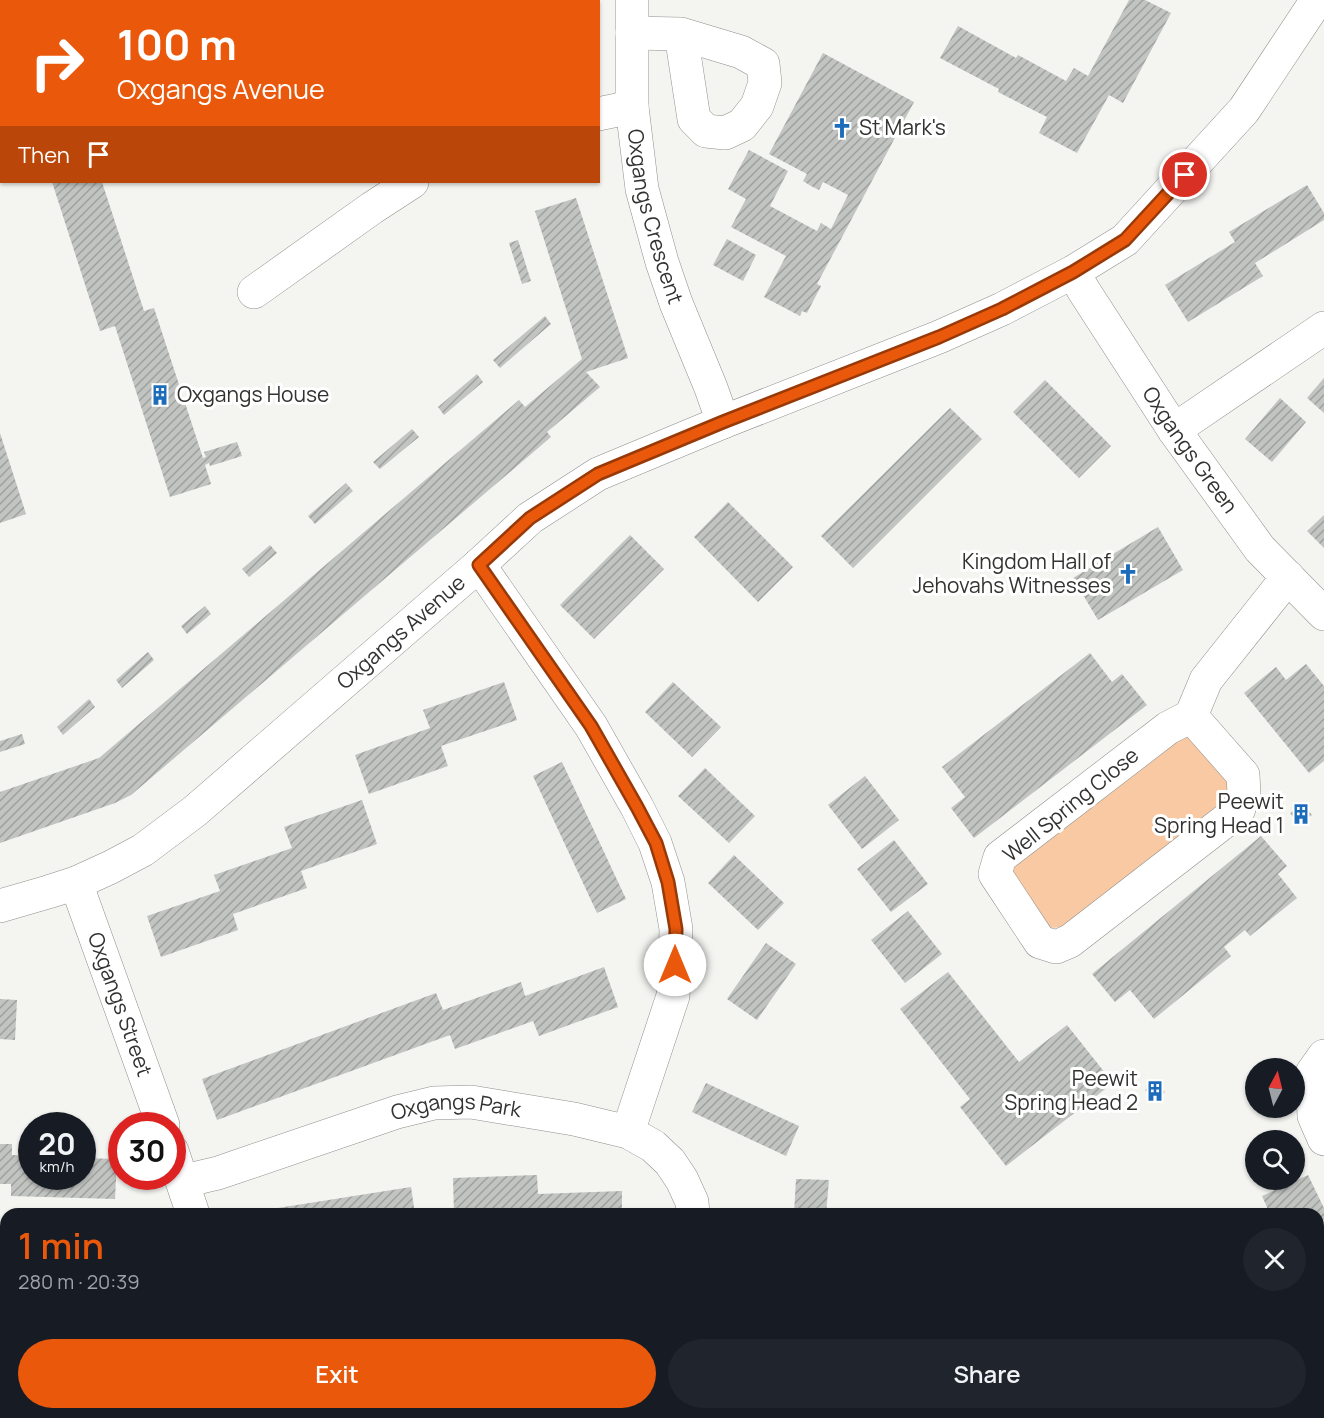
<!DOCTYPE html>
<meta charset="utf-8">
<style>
:root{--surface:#171b24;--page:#20242c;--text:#f1f3f6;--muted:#9ea1a6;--accent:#ea580c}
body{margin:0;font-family:Manrope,sans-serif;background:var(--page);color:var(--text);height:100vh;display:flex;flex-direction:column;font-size:22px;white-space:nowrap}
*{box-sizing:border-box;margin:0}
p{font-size:20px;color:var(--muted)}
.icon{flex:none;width:33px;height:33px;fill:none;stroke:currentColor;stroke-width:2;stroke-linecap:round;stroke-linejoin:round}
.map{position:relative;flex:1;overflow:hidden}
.side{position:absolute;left:0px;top:1208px;width:1324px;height:212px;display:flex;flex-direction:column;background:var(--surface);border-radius:18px 18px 0 0;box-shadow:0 2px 4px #0004}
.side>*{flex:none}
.top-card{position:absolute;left:0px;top:0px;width:600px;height:183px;box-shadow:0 2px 4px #0004;background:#ea580c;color:#fff;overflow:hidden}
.needle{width:39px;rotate:7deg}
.fabs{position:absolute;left:1245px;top:1058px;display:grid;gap:12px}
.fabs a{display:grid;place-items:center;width:60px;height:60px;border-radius:50%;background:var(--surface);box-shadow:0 2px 4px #0004;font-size:30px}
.speed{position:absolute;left:18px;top:1112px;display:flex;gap:12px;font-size:30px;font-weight:700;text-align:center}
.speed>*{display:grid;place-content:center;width:78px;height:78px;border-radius:50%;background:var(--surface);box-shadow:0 2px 4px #0004;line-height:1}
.speed small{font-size:15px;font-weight:400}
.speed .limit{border:9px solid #d22;background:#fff;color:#111}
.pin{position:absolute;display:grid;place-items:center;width:51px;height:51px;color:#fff;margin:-26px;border:3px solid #fff;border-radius:50%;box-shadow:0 2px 6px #0007}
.me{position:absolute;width:66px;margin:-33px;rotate:0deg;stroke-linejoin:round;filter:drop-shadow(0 0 4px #0008)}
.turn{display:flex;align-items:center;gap:21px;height:126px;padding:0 18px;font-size:27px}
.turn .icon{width:78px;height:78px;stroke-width:2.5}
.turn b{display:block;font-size:42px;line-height:51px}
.then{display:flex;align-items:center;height:57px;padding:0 18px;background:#0003;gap:12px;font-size:22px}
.round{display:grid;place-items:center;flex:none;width:63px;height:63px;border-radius:32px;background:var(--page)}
.head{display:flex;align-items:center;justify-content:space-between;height:102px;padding:0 18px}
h1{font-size:36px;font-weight:600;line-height:45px;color:var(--accent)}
.action{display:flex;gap:12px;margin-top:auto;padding:12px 18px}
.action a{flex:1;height:69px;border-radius:36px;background:var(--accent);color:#fff;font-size:24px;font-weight:600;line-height:69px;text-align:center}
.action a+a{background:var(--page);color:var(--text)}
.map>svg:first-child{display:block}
.green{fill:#f8c9a2}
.building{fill:url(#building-hatch)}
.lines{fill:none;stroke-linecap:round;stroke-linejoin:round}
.minor-casing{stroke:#8f908d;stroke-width:34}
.minor{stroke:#fff;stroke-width:33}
.route-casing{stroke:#983908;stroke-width:15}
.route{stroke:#ea580c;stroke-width:10}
.labels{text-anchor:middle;stroke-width:6;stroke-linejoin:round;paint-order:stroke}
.poi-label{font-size:21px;fill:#323231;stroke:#fff;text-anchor:end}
.street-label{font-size:21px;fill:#323231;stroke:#fff}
</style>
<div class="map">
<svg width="1324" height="1418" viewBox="0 0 1324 1418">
<defs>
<pattern id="building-hatch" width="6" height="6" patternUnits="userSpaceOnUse" patternTransform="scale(1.5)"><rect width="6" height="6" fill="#c2c4c2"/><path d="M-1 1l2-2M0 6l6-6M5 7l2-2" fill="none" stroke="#9ea09e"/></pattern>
</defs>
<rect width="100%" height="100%" fill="#f4f4f1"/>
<path class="green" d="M1185,734L1193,738L1230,780L1228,797L1068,926L1052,928L1040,922L1011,871L1015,861Z"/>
<path class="building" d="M1129,0H1145L1171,13L1123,103L1109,95L1077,153L1039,133L1047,117L998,92L999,89L940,58L958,26L1016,58L1018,55L1066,81L1074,68L1088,76Z
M823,53L914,102L817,284L821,286L807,313L802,311L800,316L764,297L786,256L731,227L746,199L728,189L749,150L788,171L770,206L817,231L821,223L831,229L848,195L823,182L819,190L811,186L803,181L807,174L769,154Z
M52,182H102L144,311L154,308L203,458L206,457L204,452L237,442L242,456L210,466L209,463L205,465L211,484L170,497L115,326L100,331Z
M1307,185L1324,213V220L1255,263L1263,276L1188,322L1165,285L1235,242L1229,232Z
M576,198L628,358L586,372L600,387L547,432L551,437L131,795L115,803L0,843V792L99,758L519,400L525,407L582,359L535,211Z
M727,239L756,255L743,281L713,265Z
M518,240L531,281L522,284L509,243Z
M545,316L551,324L500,368L493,360Z
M477,374L483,382L444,415L438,407Z
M1324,378V413L1307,398Z
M1045,380L1111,446L1079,478L1013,412Z
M1280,398L1306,422L1272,462L1245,439Z
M950,408L982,439L853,568L821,536Z
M412,429L419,437L380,469L373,462Z
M0,433L26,514L0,523Z
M346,483L353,491L315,524L308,516Z
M728,502L793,567L758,602L694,537Z
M1324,515V548L1307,531Z
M1158,527L1183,570L1098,620L1073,578Z
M630,535L664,569L594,639L560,605Z
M270,545L277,553L249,577L242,569Z
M205,606L211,614L187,634L181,626Z
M148,652L154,660L122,688L116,680Z
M1090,653L1112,682L1122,674L1147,705L974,838L951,808L965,797L942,767Z
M1306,664L1324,686V761L1309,773L1244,693L1276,667L1286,680Z
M504,682L517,720L441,746L448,766L369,794L355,755L430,728L423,710Z
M673,682L721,727L692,757L645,712Z
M89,699L95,707L63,735L57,727Z
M22,734L25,744L0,752V741Z
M562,762L626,899L597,913L533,776Z
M705,768L755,816L729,843L678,796Z
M865,776L899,820L862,849L828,805Z
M362,800L377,844L301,871L307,888L233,914L238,930L161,957L147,916L220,891L214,875L292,848L284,827Z
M1302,803L1312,815L1299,825L1290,813Z
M1261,836L1287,866L1278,874L1297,898L1250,936L1245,930L1224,947L1231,956L1154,1019L1130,990L1115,1002L1092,974Z
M894,840L928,884L891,912L857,869Z
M734,855L784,903L758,930L708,883Z
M908,911L942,954L905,983L871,940Z
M766,943L796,964L757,1020L727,999Z
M604,967L618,1007L539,1036L533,1021L455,1049L450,1035L217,1120L202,1079L436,993L443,1010L521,982L525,996Z
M948,972L1019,1062L1067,1025L1113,1083L1006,1166L960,1107L970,1099L900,1009Z
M0,999L17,1000L15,1040L0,1039Z
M1153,1081L1165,1092L1157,1101L1145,1090Z
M706,1083L799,1126L786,1156L692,1112Z
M0,1144H12V1155L32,1156V1176H82V1158L117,1159L115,1199L11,1196V1184H0Z
M537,1175L538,1194L622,1191V1214H454L453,1178Z
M1308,1175L1324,1208V1220L1318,1223V1214H1270L1262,1196Z
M796,1179L829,1180L826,1214H794Z
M411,1187L415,1214H252V1212Z
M0,1309L6,1310V1350H0Z
M1318,1334H1324V1394H1318Z
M376,1413H460V1418H376Z
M783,1413H818V1418H783Z"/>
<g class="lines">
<g class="minor-casing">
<g id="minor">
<path id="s1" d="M632,0V107L642,189L662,262L676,303L711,388L723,422"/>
<path d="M632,33L681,34L741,52L763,64L765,83L757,106L742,125L725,133L706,131L694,119L681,34"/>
<path d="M598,114L632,107"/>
<path id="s2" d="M1073,272L1084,291L1174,430L1260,549L1324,614"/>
<path d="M254,292L372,208L412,182"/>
<path d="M1174,430L1324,328"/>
<path d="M479,565L591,726L637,807L655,843L668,882L676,929L675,965L673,996L628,1132"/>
<path d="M1191,716L1243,775L1244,794L1238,811L1070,941L1056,947L1040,942L995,874L1000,857L1168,728Z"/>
<path d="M1191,716L1206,680L1288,577"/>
<path id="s3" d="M76,883L163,1125"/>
<path id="s4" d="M0,906L48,892L76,883L111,867L143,850L195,811L479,565L530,518L598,474L723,422L939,337L1002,309L1073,272L1125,240L1244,110L1317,0"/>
<path d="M1324,1056L1312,1073L1314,1116L1324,1139"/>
<path d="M172,1151L193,1214"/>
<path id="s5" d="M184,1181L218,1173L397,1112L434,1103L471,1102L574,1119L628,1132L653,1146L670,1162L682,1180L692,1202L693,1214"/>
<path d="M3,1264H6"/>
<path d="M224,1413V1418"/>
<path d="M685,1418L686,1413"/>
</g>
</g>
<use href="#minor" class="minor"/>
</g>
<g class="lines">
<g class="route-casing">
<path id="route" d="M675,965L676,929L668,882L656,843L637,807L591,726L479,565L530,518L598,474L723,422L939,337L1002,309L1073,272L1125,240L1185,175"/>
</g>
<use href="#route" class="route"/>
</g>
<defs>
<g id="church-bare" transform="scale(1.62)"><path d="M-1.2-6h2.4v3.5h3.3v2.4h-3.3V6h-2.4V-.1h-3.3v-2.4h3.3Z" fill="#1d6cbb" stroke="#fff" stroke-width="2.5" paint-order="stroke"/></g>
<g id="building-bare" transform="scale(1.62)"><path d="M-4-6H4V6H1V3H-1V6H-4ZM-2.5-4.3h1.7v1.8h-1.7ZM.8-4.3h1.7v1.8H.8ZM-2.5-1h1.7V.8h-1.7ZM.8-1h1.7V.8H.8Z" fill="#1d6cbb" stroke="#fff" stroke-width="2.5" paint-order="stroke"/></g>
</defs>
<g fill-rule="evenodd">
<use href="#church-bare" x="842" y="128"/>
<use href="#building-bare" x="160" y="395"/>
<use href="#church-bare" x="1128" y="574"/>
<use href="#building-bare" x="1301" y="814"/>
<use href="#building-bare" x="1155" y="1091"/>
</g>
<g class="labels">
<g class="poi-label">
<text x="859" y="135" text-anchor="start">St Mark's</text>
<text x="177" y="402" text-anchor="start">Oxgangs House</text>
<text x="1111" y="569">Kingdom Hall of<tspan x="1111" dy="24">Jehovahs Witnesses</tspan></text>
<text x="1284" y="809">Peewit<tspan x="1284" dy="24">Spring Head 1</tspan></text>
<text x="1138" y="1086">Peewit<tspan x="1138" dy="24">Spring Head 2</tspan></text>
</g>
<g class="street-label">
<text dy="7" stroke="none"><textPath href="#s1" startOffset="219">Oxgangs Crescent</textPath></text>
<text dy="7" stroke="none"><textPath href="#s2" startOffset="213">Oxgangs Green</textPath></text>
<text dy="7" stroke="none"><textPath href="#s4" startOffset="492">Oxgangs Avenue</textPath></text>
<text transform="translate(1071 805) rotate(-39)" y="7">Well Spring Close</text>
<text dy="7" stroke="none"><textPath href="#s3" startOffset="129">Oxgangs Street</textPath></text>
<text dy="7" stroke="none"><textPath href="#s5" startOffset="284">Oxgangs Park</textPath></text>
</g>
</g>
</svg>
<div class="fabs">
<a><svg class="needle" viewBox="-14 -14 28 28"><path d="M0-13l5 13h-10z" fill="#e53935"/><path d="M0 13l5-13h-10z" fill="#9ea1a6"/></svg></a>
<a><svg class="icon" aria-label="search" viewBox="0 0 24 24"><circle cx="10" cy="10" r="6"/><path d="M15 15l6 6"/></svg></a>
</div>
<div class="speed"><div>20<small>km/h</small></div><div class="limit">30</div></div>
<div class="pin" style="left:1185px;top:175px;background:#d93025"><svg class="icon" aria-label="arrive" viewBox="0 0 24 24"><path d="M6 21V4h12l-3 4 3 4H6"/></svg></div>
<svg class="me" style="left:675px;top:965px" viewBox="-20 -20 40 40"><circle r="19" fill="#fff"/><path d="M0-13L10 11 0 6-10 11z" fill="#ea580c"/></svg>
<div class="top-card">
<div class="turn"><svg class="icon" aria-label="right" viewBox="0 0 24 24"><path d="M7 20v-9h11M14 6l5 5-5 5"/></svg><div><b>100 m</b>Oxgangs Avenue</div></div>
<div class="then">Then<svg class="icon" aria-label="arrive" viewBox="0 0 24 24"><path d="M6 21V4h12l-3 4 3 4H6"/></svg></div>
</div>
<section class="side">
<div class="head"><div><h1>1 min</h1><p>280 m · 20:39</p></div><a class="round"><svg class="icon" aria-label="close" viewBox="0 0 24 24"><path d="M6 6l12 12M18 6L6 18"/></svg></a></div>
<div class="action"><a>Exit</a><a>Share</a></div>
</section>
</div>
